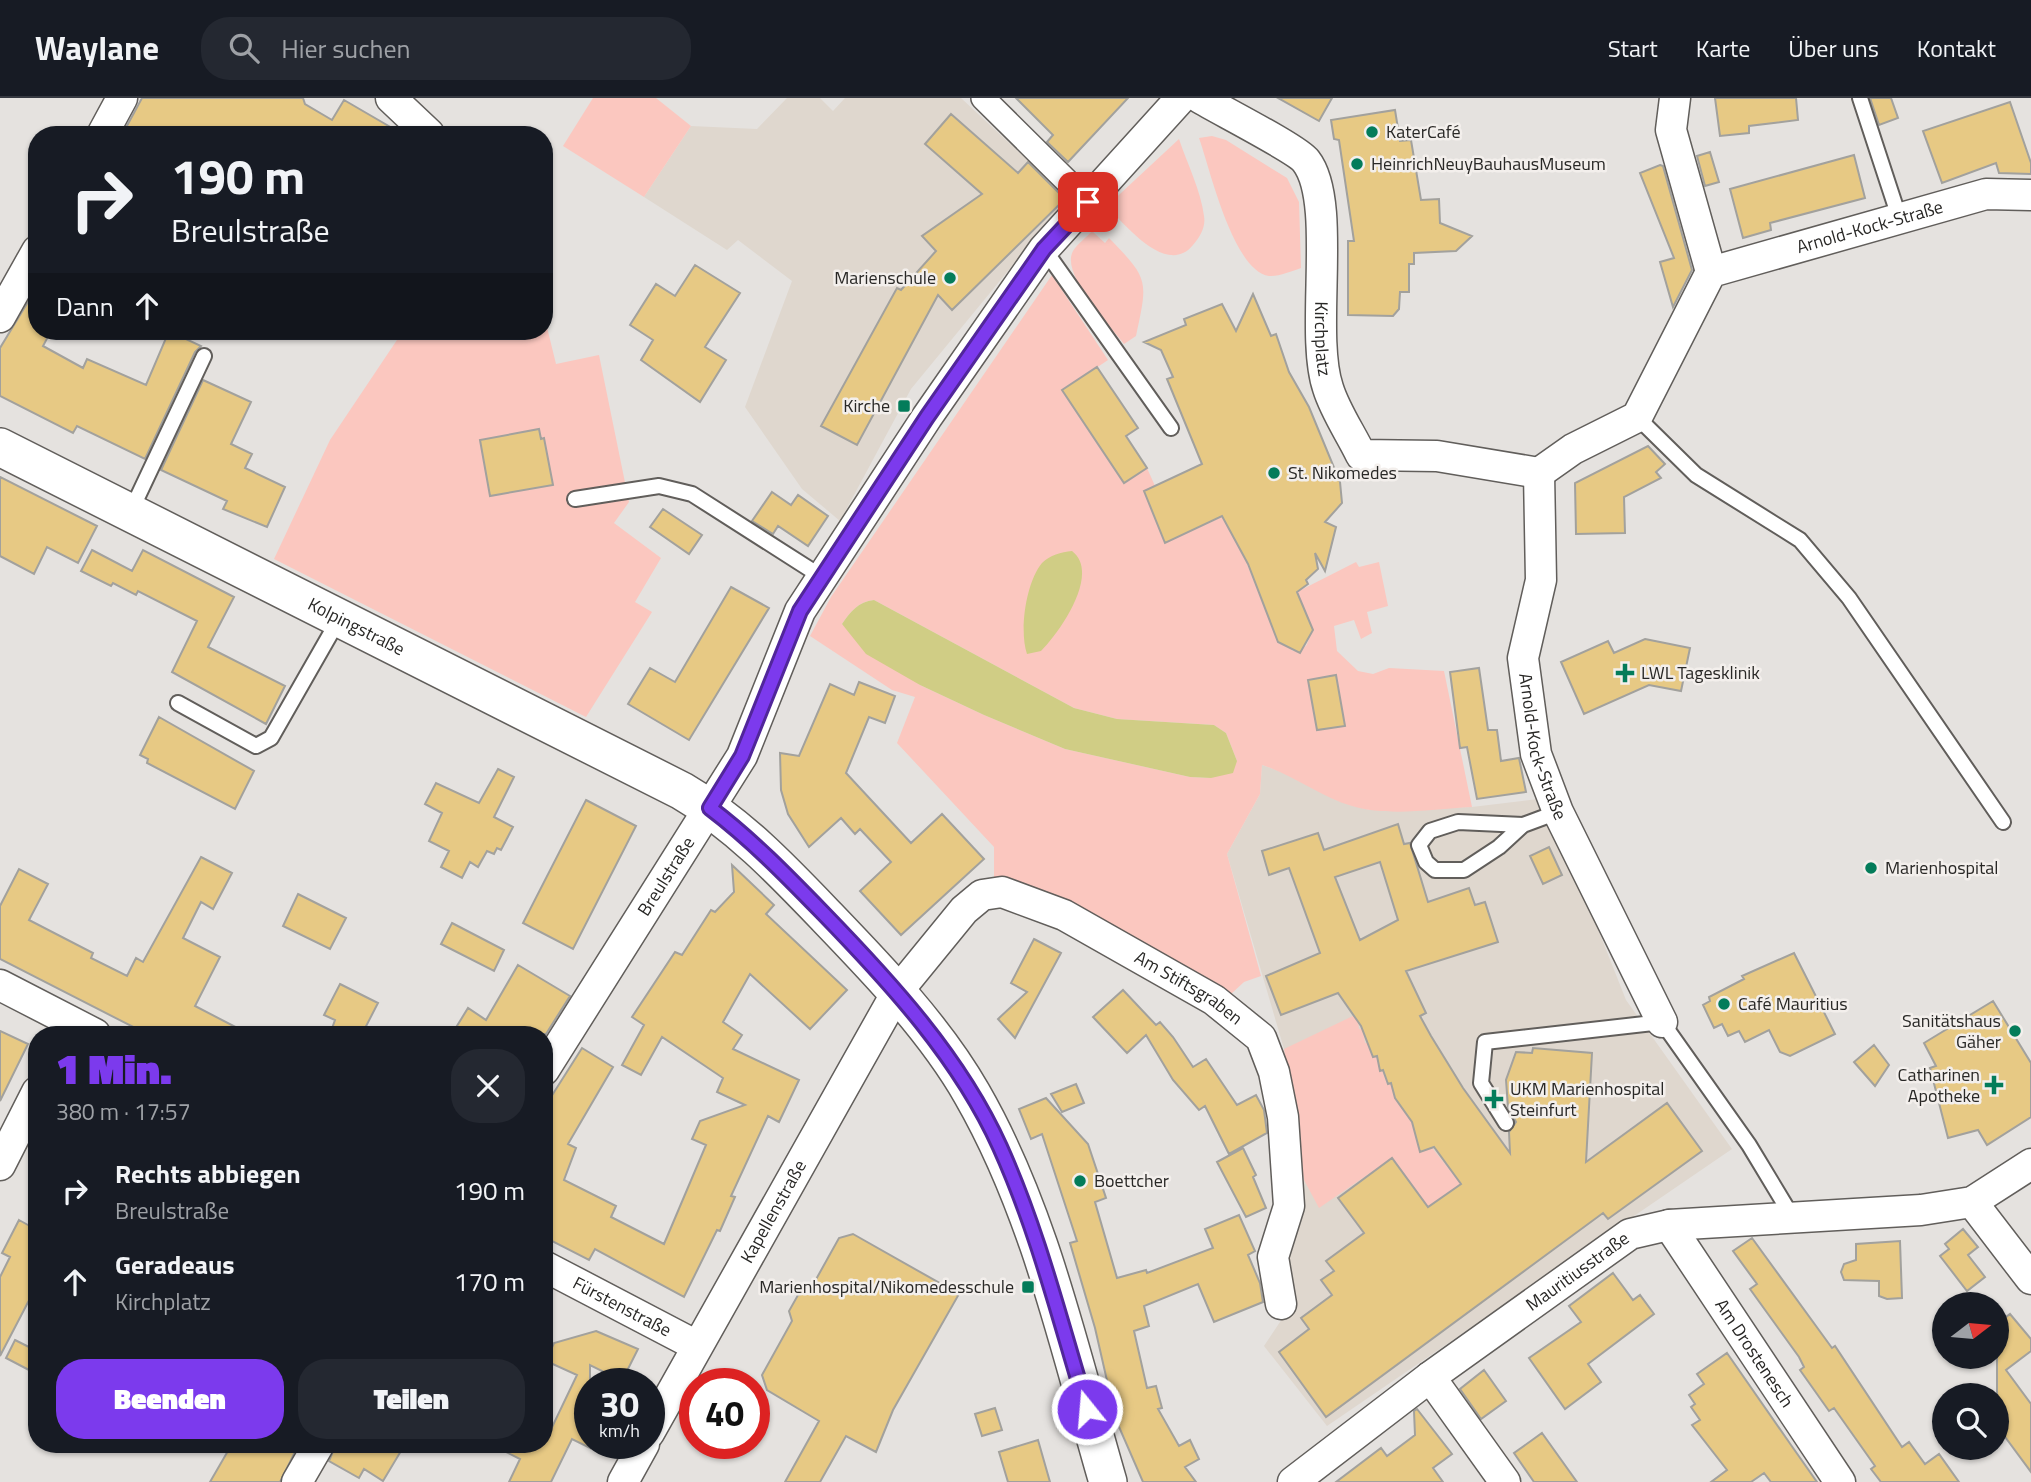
<!DOCTYPE html>
<html lang="de">
<meta charset="utf-8">
<style>
:root{--surface:#171b24;--page:#242831;--text:#f1f3f6;--muted:#9ea1a6;--line:#363941;--accent:#7c3aed}
body{margin:0;font-family:"Titillium Web",sans-serif;background:var(--page);color:var(--text);height:100vh;display:flex;flex-direction:column;font-size:26px;white-space:nowrap}
*{box-sizing:border-box;margin:0}
p{font-size:23px;color:var(--muted)}
.icon{flex:none;width:38px;height:38px;fill:none;stroke:currentColor;stroke-width:2;stroke-linecap:round;stroke-linejoin:round}
.map{position:relative;flex:1;overflow:hidden}
.drawer{position:absolute;left:28px;top:928px;width:525px;height:427px;display:flex;flex-direction:column;background:var(--surface);border-radius:28px;box-shadow:0 2px 5px #0004}
.drawer>*{flex:none}
.hud{position:absolute;left:28px;top:28px;width:525px;height:214px;border-radius:28px;box-shadow:0 2px 5px #0004;background:#171b24;color:var(--text);overflow:hidden}
.needle{width:46px;rotate:74deg}
.buttons{position:absolute;left:1932px;top:1194px;display:grid;gap:14px}
.buttons a{display:grid;place-items:center;width:77px;height:77px;border-radius:50%;background:var(--surface);box-shadow:0 2px 5px #0004;font-size:35px}
.speed{position:absolute;left:574px;top:1270px;display:flex;gap:14px;font-size:35px;font-weight:700;text-align:center}
.speed>*{display:grid;place-content:center;width:91px;height:91px;border-radius:50%;background:var(--surface);box-shadow:0 2px 5px #0004;line-height:1}
.speed small{font-size:18px;font-weight:400}
.speed .limit{border:10px solid #d22;background:#fff;color:#111}
.pin{position:absolute;display:grid;place-items:center;width:60px;height:60px;color:#fff;margin:-30px;border-radius:14px;box-shadow:0 4px 10px #0006}
.me{position:absolute;width:77px;margin:-38px;rotate:343deg;stroke-linejoin:round;filter:drop-shadow(0 0 5px #0008)}
.turn{display:flex;align-items:center;gap:24px;height:147px;padding:0 28px;font-size:32px}
.turn .icon{width:91px;height:91px;stroke-width:2.5}
.turn b{display:block;font-size:49px;line-height:60px}
.then{display:flex;align-items:center;height:66px;padding:0 28px;background:#0003;gap:14px;font-size:26px}
.round{display:grid;place-items:center;flex:none;width:74px;height:74px;border-radius:28px;background:var(--page)}
.head{display:flex;align-items:center;justify-content:space-between;height:119px;padding:0 28px}
h1{font-size:42px;font-weight:800;line-height:52px;color:var(--accent)}
.action{display:flex;gap:14px;margin-top:auto;padding:14px 28px}
.action a{flex:1;height:80px;border-radius:28px;background:var(--accent);color:#fff;font-size:28px;font-weight:800;line-height:80px;text-align:center}
.action a+a{background:var(--page);color:var(--text)}
ul{padding:0;list-style:none}
li{display:flex;align-items:center;gap:21px;height:91px;padding:0 28px}
li div{flex:1}
li b{display:block;font-size:26px}
li em{font-style:normal}
header{display:flex;align-items:center;gap:42px;box-sizing:border-box;height:98px;padding:0 35px;background:var(--surface);border-bottom:2px solid var(--line)}
header strong{font-size:33px}
nav{display:flex;gap:38px;margin-inline-start:auto;font-size:24px}
.search{width:490px;height:63px;background:var(--page);display:flex;align-items:center;gap:18px;box-sizing:border-box;padding:0 24px;border-radius:28px;color:var(--muted);font-size:26px}
.map>svg:first-child{display:block}
.built{fill:#dfd7ce}
.green{fill:#fbc7bf;fill-rule:evenodd}
.water{fill:#d0cd85}
.building{fill:#e7c984;stroke:#a2a19d;stroke-width:2;fill-rule:evenodd}
.lines{fill:none;stroke-linecap:round;stroke-linejoin:round}
.service-casing{stroke:#615e5b;stroke-width:18}
.pedestrian-casing{stroke:#615e5b;stroke-width:26}
.minor-casing{stroke:#615e5b;stroke-width:33}
.tertiary-casing{stroke:#615e5b;stroke-width:40}
.service{stroke:#fff;stroke-width:14}
.pedestrian{stroke:#fff;stroke-width:23}
.minor{stroke:#fff;stroke-width:30}
.tertiary{stroke:#fff;stroke-width:37}
.route-casing{stroke:#51269a;stroke-width:18}
.route{stroke:#7c3aed;stroke-width:12}
.poi-dot{fill:#047c5a;stroke:#f3efec;stroke-width:2.5}
.labels{text-anchor:middle;stroke-width:5;stroke-linejoin:round;paint-order:stroke}
.poi-label{font-size:18px;fill:#292826;stroke:#f3efec;text-anchor:start}
.street-label{font-size:18px;fill:#292826;stroke:#f3efec}
</style>
<header>
<strong>Waylane</strong>
<div class="search"><svg class="icon" aria-label="search" viewBox="0 0 24 24"><circle cx="10" cy="10" r="6"/><path d="M15 15l6 6"/></svg>Hier suchen</div>
<nav><a>Start</a><a>Karte</a><a>Über uns</a><a>Kontakt</a></nav>
</header>
<div class="map">
<svg width="2031" height="1384" viewBox="0 0 2031 1384">
<rect width="100%" height="100%" fill="#e5e2df"/>
<path class="built" d="M787,0H820L833,13L845,0H961L1068,100L911,291L840,423L802,391L745,309L792,183L738,142L727,152L644,99L691,28L757,31Z
M1262,667L1293,678L1350,707L1370,712L1472,709L1546,700L1626,902L1732,1051L1327,1328L1264,1248L1292,1206L1289,1152L1304,1082L1284,951L1227,756L1260,696Z"/>
<path class="green" d="M593,0H656L691,28L644,99L563,48Z
M1212,38L1226,42L1287,80L1299,104L1301,170C1292,173 1278,179 1269,178C1233,173 1210,71 1199,40Z
M1179,41C1187,65 1201,93 1204,118C1206,129 1200,139 1193,147C1167,179 1125,127 1107,108Z
M1092,133L1105,145L1109,140C1149,181 1148,182 1136,238L1124,246C1110,228 1060,176 1073,153C1077,146 1087,139 1092,133Z
M1052,177L1108,262L1062,293L1124,385L1147,370L1155,388L1144,394L1165,445L1222,419L1224,423L1229,421L1279,546L1283,544L1293,553L1306,548L1313,532L1297,494L1356,464L1359,469L1379,464L1388,508L1367,514L1372,535L1361,541L1354,522L1334,528L1337,553L1358,573L1373,576L1389,570L1444,573L1472,709C1433,711 1389,719 1352,708C1320,699 1294,677 1262,667L1260,696L1227,756L1261,878L1244,884L1231,896L994,782V749L897,645L915,599L892,592L810,538L831,499ZM874,502L1074,610L1117,621L1214,627L1226,635L1237,663L1211,680L1190,679L1065,651L984,617L920,587L842,526C851,513 858,504 874,502ZM1336,577L1345,628L1317,632L1308,582Z
M544,217L556,266L599,257L629,404L614,425L661,460L635,504L652,514L586,619L274,461L330,342L403,233H544Z
M1357,916L1359,931H1363L1365,945H1370L1372,959L1377,958L1387,986L1392,985L1412,1025L1461,1086L1422,1113L1419,1098L1392,1060L1319,1110L1304,1082L1284,951Z"/>
<path class="water" d="M1072,453C1101,475 1060,534 1041,553L1027,556C1019,533 1026,484 1042,465C1050,457 1061,454 1072,453Z
M874,502L1074,610L1117,621L1214,627L1226,635L1237,663L1233,675L1211,680L1190,679L1065,651L984,617L920,587L866,556L842,526C851,513 858,504 874,502Z"/>
<path class="building" d="M142,0H303L305,6L332,22L344,2L404,37H122Z
M1016,0H1128L1068,64L1047,44L1053,37Z
M1278,0H1332L1319,23Z
M1715,0H1796L1798,22L1749,28V35L1720,38Z
M1870,0H1891L1898,20L1879,27Z
M2010,4L2031,65V76L1999,75L1996,65L1942,85L1923,33Z
M1395,12L1400,43L1411,42L1421,102L1439,101L1440,125L1472,138L1456,153L1414,155V166H1409V194H1400L1399,211L1393,218L1348,217V143H1354L1339,42L1334,41L1331,22Z
M951,16L1018,75L1028,64L1065,101L952,212L938,197L857,347L821,328L897,190L901,192L936,153L922,138L982,96L925,46Z
M1710,54L1719,84L1705,88L1697,58Z
M1854,57L1865,100L1770,125L1771,132L1743,140L1730,91Z
M1660,67L1663,68L1692,172L1673,209L1660,164L1674,160L1640,75Z
M695,167L740,195L705,249L726,262L700,304L641,262L653,242L630,227L656,186L675,198Z
M37,189V233H51L43,248L83,270L87,261L146,287L169,233L201,248L195,254L145,361L77,328L73,335L0,298V250Z
M1253,196L1271,238L1276,236L1289,274L1309,309L1340,384L1342,405L1325,424L1336,429L1325,473L1315,455L1318,471L1306,482L1308,486L1297,494L1313,532L1300,555L1278,544L1248,466L1222,418L1165,445L1144,393L1202,366L1167,281L1173,279L1161,252L1144,244L1186,227L1184,221L1222,206L1236,233Z
M1097,269L1138,330L1126,338L1147,370L1124,385L1062,292Z
M203,282L251,304L231,346L252,356L245,370L285,389L267,429L223,411L227,403L161,372Z
M539,331L541,341L544,340L553,387L490,398L480,342Z
M1648,348L1665,366L1656,374L1661,380L1624,399L1625,435L1576,436L1575,385Z
M0,379L97,428L78,465L47,449L34,476L0,458Z
M772,394L791,407L798,397L828,418L808,448L778,428L773,436L752,423Z
M663,411L702,437L689,456L650,429Z
M92,452L132,473L143,452L234,499L208,549L285,588L266,626L172,574L197,523L138,493L136,497L113,485L111,488L81,473Z
M731,489L769,510L689,642L628,606L650,570L675,584Z
M1645,541L1690,550L1681,593L1649,587L1584,616L1561,564L1608,543L1614,555Z
M1479,570L1488,632H1497L1501,663L1519,660L1526,694L1477,701L1467,649L1460,650L1450,574Z
M1336,577L1345,628L1317,632L1308,582Z
M859,584L895,598L885,625L869,619L846,675L911,745L942,716L984,761L901,837L860,793L891,764L860,731L855,736L841,720L809,749L788,716L781,692L780,655L799,658L830,586L854,597Z
M159,619L254,673L235,711L147,665L148,661L140,657Z
M498,671L514,679L494,719L513,729L501,752L497,750L494,756L487,753L478,769L470,764L462,780L441,769L449,753L429,743L442,715L425,706L436,685L479,705Z
M586,702L636,728L573,851L523,825Z
M1398,726L1404,746L1410,745L1428,804L1469,790L1475,807L1485,804L1498,844L1406,873L1426,915L1420,918L1431,938L1463,990L1510,1055L1509,1034L1516,1024L1508,1009L1506,982L1516,954L1532,955L1533,950L1592,955L1586,1064L1667,1005L1702,1053L1608,1121L1603,1115L1326,1319L1279,1254L1309,1231L1301,1220L1332,1197L1321,1182L1334,1173L1326,1163L1364,1135L1338,1100L1392,1060L1428,1109L1461,1086L1434,1049L1420,1054L1412,1024L1395,1000L1391,985L1388,986L1383,972L1380,973L1377,958L1373,959L1361,928L1338,895L1281,917L1266,878L1320,855L1289,770L1269,777L1262,753L1318,735L1324,752ZM1380,764L1398,822L1360,842L1335,779Z
M1549,749L1562,777L1543,786L1530,758Z
M201,759L232,775L213,811L201,804L183,840L220,859L195,908L249,936H147L0,861V808L19,771L48,786L29,822L93,855L91,860L127,878L136,860L143,864Z
M732,767L774,807L766,816L847,892L810,931L750,876L723,924L742,937L733,951L799,982L779,1024L768,1018L731,1098L735,1099L720,1133L717,1132L684,1199L595,1151L589,1162L544,1139V1010L582,950L613,969L568,1046L576,1050L564,1082L616,1108L611,1119L664,1146L706,1047L692,1041L700,1023L745,1007L717,994L723,980L662,939L641,977L622,967L644,927L632,919L675,854L682,857L711,812L715,814L734,794Z
M298,796L346,820L330,851L283,828Z
M452,825L504,852L494,873L441,846Z
M1034,841L1061,855L1015,940L998,921L1027,894L1011,885Z
M1794,855L1835,936L1790,958L1780,954L1769,932L1745,944L1739,933L1728,938L1722,926L1714,930L1703,907L1710,903L1709,899L1744,881L1742,878Z
M518,867L570,898L546,936H452L468,910L486,922Z
M340,886L378,905L362,936H330L335,922L324,917Z
M1123,892L1156,927L1160,924L1173,939L1193,969L1206,961L1237,1007L1256,997L1264,1012L1267,1035L1229,1056L1205,1008L1199,1012L1173,982L1146,937L1127,955L1093,919Z
M1993,903L2031,965V1019L1987,1047L1978,1032L1948,1040L1930,970L1936,968L1924,945Z
M0,933L28,946L0,1003Z
M1874,947L1889,967L1875,988L1854,964Z
M1076,986L1084,1005L1062,1014L1051,996Z
M1046,1000L1088,1046L1106,1100L1095,1104L1117,1180L1146,1172L1147,1175L1213,1150L1205,1131L1239,1117L1255,1153L1248,1157L1260,1185L1263,1204L1214,1224L1198,1186L1144,1208L1149,1228L1134,1233L1147,1290L1156,1288L1162,1310L1158,1311L1179,1348L1190,1342L1199,1361L1185,1369L1196,1384H1143L1116,1322L1095,1230L1070,1145L1077,1143L1042,1036L1031,1041L1019,1011Z
M1243,1050L1256,1077L1253,1079L1266,1110L1246,1119L1217,1064Z
M19,1122L37,1132V1187L0,1258V1179L10,1159L2,1155Z
M1963,1131L1978,1149L1968,1157L1985,1179L1967,1193L1940,1158L1949,1151L1945,1146Z
M853,1136L959,1196L893,1312L876,1354L846,1338L820,1384H785L819,1323L767,1292L762,1277L792,1223L789,1213L798,1197L809,1194L839,1140Z
M1752,1140L1832,1250L1835,1248L1902,1349L1909,1344L1925,1366L1939,1356L1959,1384H1881L1871,1371L1875,1368L1834,1310L1829,1313L1800,1272L1804,1269L1799,1259L1750,1191L1757,1186L1733,1153Z
M1900,1143L1902,1200L1887,1201L1879,1198V1183L1844,1182L1841,1174L1844,1166L1856,1162V1146Z
M1613,1175L1633,1202L1640,1197L1654,1216L1588,1266L1601,1284L1565,1311L1529,1260L1581,1224L1569,1208Z
M2010,1216L2031,1241V1253L2006,1272L2031,1306V1374L1997,1328V1226Z
M596,1233L638,1251L622,1283L590,1267V1350L572,1341L551,1384H509L520,1361L490,1346H544L577,1277L546,1263L554,1245Z
M15,1242L37,1253L29,1272L6,1260Z
M1727,1255L1791,1347L1817,1384H1771L1764,1375L1751,1384H1711L1727,1372L1692,1327L1700,1322L1691,1309L1695,1306L1689,1297L1704,1286L1697,1276Z
M1484,1272L1506,1303L1481,1321L1460,1291Z
M995,1310L1002,1332L982,1338L975,1316Z
M1417,1311L1452,1356L1433,1370L1443,1384H1336L1381,1350L1387,1358L1415,1337L1414,1313Z
M1542,1335L1577,1384H1534L1514,1355Z
M1038,1342L1050,1384H1008L999,1354Z
M232,1346H299L280,1384H210Z
M336,1346H387L401,1353L383,1383L364,1371L359,1380L329,1363Z"/>
<g class="lines">
<g class="service-casing">
<path id="service" d="M1860,0L1900,122
M1044,151L1171,330
M1637,319L1696,377L1800,442L1849,500L2003,724
M575,401L659,388L692,396L822,479
M130,415L204,258
M178,605L256,648L271,640L339,521
M1523,727L1458,724L1430,733L1419,747L1426,764L1435,772H1464L1499,749L1523,727L1558,714
M1506,1025L1481,985L1485,944L1662,924L1749,1047L1793,1120"/>
</g>
<g class="pedestrian-casing">
<path id="pedestrian" d="M983,0L1089,105"/>
</g>
<g class="minor-casing">
<g id="minor">
<path d="M391,0L429,36"/>
<path id="s1" d="M1200,0C1218,11 1297,51 1306,63C1338,104 1309,234 1328,290C1335,313 1351,336 1361,357L1437,358L1539,375"/>
<path d="M1675,0L1671,32L1711,174"/>
<path d="M102,37L122,0"/>
<path d="M0,219L37,153"/>
<path id="s2" d="M1539,375L1573,351L1637,319L1711,174L1986,96L2031,97"/>
<path id="s3" d="M1539,375L1541,482L1523,560L1536,656L1558,714L1662,924"/>
<path d="M0,887L95,936"/>
<path id="s4" d="M544,972L742,658L800,513L927,319L1044,151L1181,0"/>
<path d="M0,1067L37,994"/>
<path d="M1972,1104L2031,1181"/>
<path id="s5" d="M1669,1127L1840,1384"/>
<path id="s6" d="M544,1168L697,1248"/>
<path d="M1430,1279L1505,1384"/>
<path id="s7" d="M649,1335L897,894L964,812L982,797L1002,794L1064,817L1214,902L1261,940L1274,974L1283,1019L1289,1108L1273,1159L1281,1206"/>
<path d="M297,1384L319,1346"/>
<path d="M623,1384L644,1346"/>
<path id="s8" d="M1293,1384L1430,1279L1630,1136L1669,1127L1921,1112L1972,1104L2031,1066"/>
</g>
</g>
<g class="tertiary-casing">
<g id="tertiary">
<path id="s9" d="M0,349L682,693C737,725 781,771 825,817C877,871 935,931 972,996C1040,1114 1070,1254 1108,1384"/>
</g>
</g>
<use href="#service" class="service"/>
<use href="#pedestrian" class="pedestrian"/>
<use href="#minor" class="minor"/>
<use href="#tertiary" class="tertiary"/>
</g>
<g class="lines">
<g class="route-casing">
<path id="route" d="M1087,1311C1060,1223 1038,1133 1000,1049C960,960 890,884 822,814C787,778 751,741 710,710L742,658L800,513L927,319L1044,151L1088,104"/>
</g>
<use href="#route" class="route"/>
</g>
<g class="poi-dot">
<circle cx="1372" cy="34" r="7"/>
<circle cx="1357" cy="66" r="7"/>
<circle cx="950" cy="180" r="7"/>
<rect x="897" y="301" width="14" height="14" rx="3.5"/>
<circle cx="1274" cy="375" r="7"/>
<path d="M1621.5 564.5h7v7h7v7h-7v7h-7v-7h-7v-7h7z"/>
<circle cx="1871" cy="770" r="7"/>
<circle cx="1724" cy="906" r="7"/>
<circle cx="2015" cy="933" r="7"/>
<path d="M1990.5 976.5h7v7h7v7h-7v7h-7v-7h-7v-7h7z"/>
<path d="M1490.5 990.5h7v7h7v7h-7v7h-7v-7h-7v-7h7z"/>
<circle cx="1080" cy="1083" r="7"/>
<rect x="1021" y="1182" width="14" height="14" rx="3.5"/>
</g>
<g class="labels">
<g class="poi-label">
<text x="1386" y="40">KaterCafé</text>
<text x="1371" y="72">HeinrichNeuyBauhausMuseum</text>
<text x="936" y="186" text-anchor="end">Marienschule</text>
<text x="890" y="314" text-anchor="end">Kirche</text>
<text x="1288" y="381">St. Nikomedes</text>
<text x="1641" y="581">LWL Tagesklinik</text>
<text x="1885" y="776">Marienhospital</text>
<text x="1738" y="912">Café Mauritius</text>
<text x="2001" y="929" text-anchor="end">Sanitätshaus<tspan x="2001" dy="21">Gäher</tspan></text>
<text x="1980" y="983" text-anchor="end">Catharinen<tspan x="1980" dy="21">Apotheke</tspan></text>
<text x="1510" y="997">UKM Marienhospital<tspan x="1510" dy="21">Steinfurt</tspan></text>
<text x="1094" y="1089">Boettcher</text>
<text x="1014" y="1195" text-anchor="end">Marienhospital/Nikomedesschule</text>
</g>
<g class="street-label">
<text dy="6" stroke="none"><textPath href="#s2" startOffset="441">Arnold-Kock-Straße</textPath></text>
<text dy="6" stroke="none"><textPath href="#s1" startOffset="304">Kirchplatz</textPath></text>
<text dy="6" stroke="none"><textPath href="#s9" startOffset="399">Kolpingstraße</textPath></text>
<text dy="6" stroke="none"><textPath href="#s3" startOffset="278">Arnold-Kock-Straße</textPath></text>
<text dy="6" stroke="none"><textPath href="#s4" startOffset="229">Breulstraße</textPath></text>
<text dy="6" stroke="none"><textPath href="#s7" startOffset="866">Am Stiftsgraben</textPath></text>
<text dy="6" stroke="none"><textPath href="#s7" startOffset="254">Kapellenstraße</textPath></text>
<text dy="6" stroke="none"><textPath href="#s8" startOffset="354">Mauritiusstraße</textPath></text>
<text dy="6" stroke="none"><textPath href="#s6" startOffset="88">Fürstenstraße</textPath></text>
<text dy="6" stroke="none"><textPath href="#s5" startOffset="154">Am Drostenesch</textPath></text>
</g>
</g>
</svg>
<div class="buttons">
<a><svg class="needle" viewBox="-14 -14 28 28"><path d="M0-13l5 13h-10z" fill="#e53935"/><path d="M0 13l5-13h-10z" fill="#9ea1a6"/></svg></a>
<a><svg class="icon" aria-label="search" viewBox="0 0 24 24"><circle cx="10" cy="10" r="6"/><path d="M15 15l6 6"/></svg></a>
</div>
<div class="speed"><div>30<small>km/h</small></div><div class="limit">40</div></div>
<div class="pin" style="left:1088px;top:104px;background:#d93025"><svg class="icon" aria-label="arrive" viewBox="0 0 24 24"><path d="M6 21V4h12l-3 4 3 4H6"/></svg></div>
<svg class="me" style="left:1087px;top:1311px" viewBox="-20 -20 40 40"><circle r="17" fill="#7c3aed" stroke="#fff" stroke-width="3"/><path d="M0-11L8 9 0 5-8 9z" fill="#fff"/></svg>
<div class="hud">
<div class="turn"><svg class="icon" aria-label="right" viewBox="0 0 24 24"><path d="M7 20v-9h11M14 6l5 5-5 5"/></svg><div><b>190 m</b>Breulstraße</div></div>
<div class="then">Dann<svg class="icon" aria-label="ahead" viewBox="0 0 24 24"><path d="M12 20V5M6 11l6-6 6 6"/></svg></div>
</div>
<section class="drawer">
<div class="head"><div><h1>1 Min.</h1><p>380 m · 17:57</p></div><a class="round"><svg class="icon" aria-label="close" viewBox="0 0 24 24"><path d="M6 6l12 12M18 6L6 18"/></svg></a></div>
<ul>
<li><svg class="icon" aria-label="right" viewBox="0 0 24 24"><path d="M7 20v-9h11M14 6l5 5-5 5"/></svg><div><b>Rechts abbiegen</b><p>Breulstraße</p></div><em>190 m</em></li>
<li><svg class="icon" aria-label="ahead" viewBox="0 0 24 24"><path d="M12 20V5M6 11l6-6 6 6"/></svg><div><b>Geradeaus</b><p>Kirchplatz</p></div><em>170 m</em></li>
</ul>
<div class="action"><a>Beenden</a><a>Teilen</a></div>
</section>
</div>
